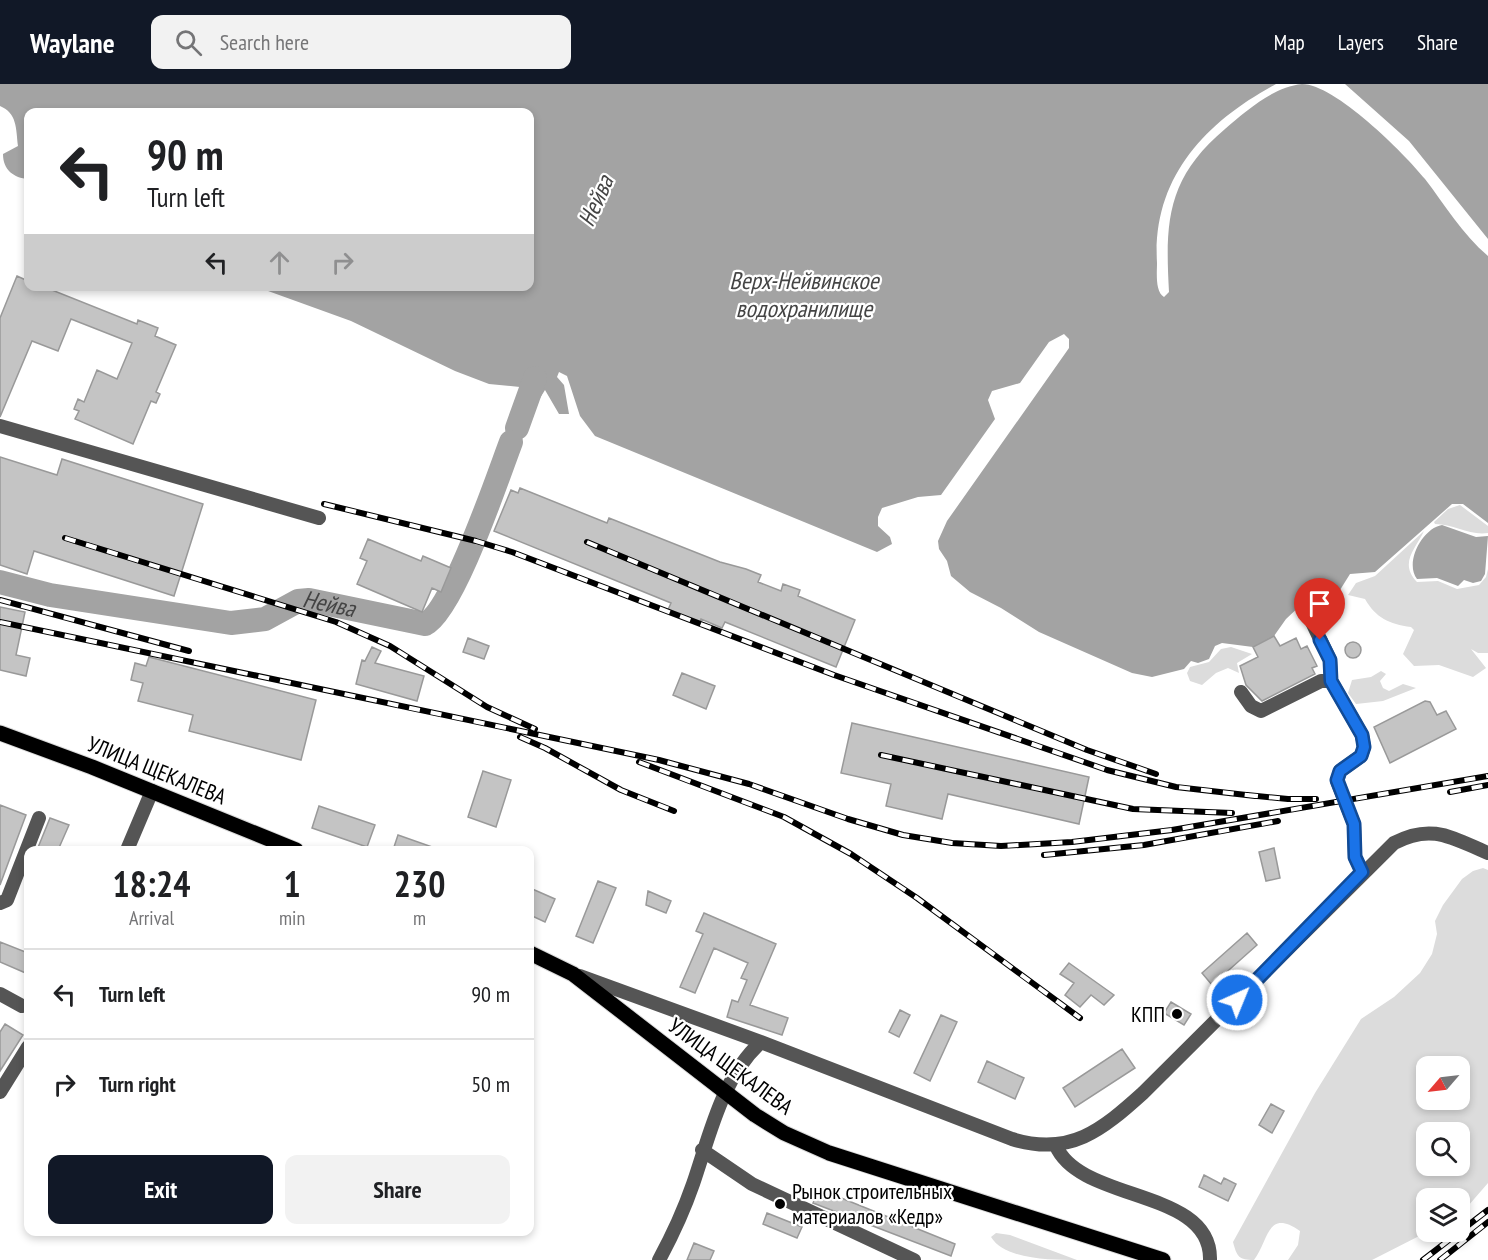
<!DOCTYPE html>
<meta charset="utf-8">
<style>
:root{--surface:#fff;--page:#f2f2f2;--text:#202124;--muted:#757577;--line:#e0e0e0;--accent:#111827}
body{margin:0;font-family:"PT Sans Narrow",sans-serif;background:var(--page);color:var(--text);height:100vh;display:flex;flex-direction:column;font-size:22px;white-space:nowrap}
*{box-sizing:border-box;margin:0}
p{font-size:20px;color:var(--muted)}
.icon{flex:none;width:33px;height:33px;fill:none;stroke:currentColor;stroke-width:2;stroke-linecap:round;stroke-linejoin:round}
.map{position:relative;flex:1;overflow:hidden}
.panel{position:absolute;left:24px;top:762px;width:510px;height:390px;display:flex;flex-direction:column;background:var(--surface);border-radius:12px;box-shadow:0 3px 9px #0003}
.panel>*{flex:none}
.top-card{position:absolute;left:24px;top:24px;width:510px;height:183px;border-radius:12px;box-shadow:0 3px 9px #0003;background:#fff;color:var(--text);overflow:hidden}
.needle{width:39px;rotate:242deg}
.controls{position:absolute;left:1416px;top:972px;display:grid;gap:12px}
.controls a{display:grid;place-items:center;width:54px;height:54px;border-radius:12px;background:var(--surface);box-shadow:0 3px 9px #0003;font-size:30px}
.pin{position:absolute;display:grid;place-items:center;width:51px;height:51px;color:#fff;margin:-62px -26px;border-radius:50% 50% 50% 0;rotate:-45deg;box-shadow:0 0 6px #0007}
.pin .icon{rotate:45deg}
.me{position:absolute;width:66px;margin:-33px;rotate:44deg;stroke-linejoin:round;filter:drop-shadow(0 0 4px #0008)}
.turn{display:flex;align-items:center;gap:21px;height:126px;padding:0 24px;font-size:27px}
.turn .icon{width:78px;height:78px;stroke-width:2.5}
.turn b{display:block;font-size:42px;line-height:51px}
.lanes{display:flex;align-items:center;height:57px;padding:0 24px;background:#0003;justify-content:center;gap:30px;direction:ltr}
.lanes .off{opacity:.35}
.eta{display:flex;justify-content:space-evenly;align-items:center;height:102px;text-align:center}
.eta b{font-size:36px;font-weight:700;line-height:42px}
.action{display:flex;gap:12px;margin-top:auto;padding:12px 24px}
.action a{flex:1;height:69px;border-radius:12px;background:var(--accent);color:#fff;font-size:24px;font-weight:700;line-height:69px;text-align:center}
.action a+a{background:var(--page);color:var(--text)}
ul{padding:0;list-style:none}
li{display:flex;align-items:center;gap:18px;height:90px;padding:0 24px;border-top:2px solid var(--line)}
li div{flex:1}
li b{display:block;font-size:22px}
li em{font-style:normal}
header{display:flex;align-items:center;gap:36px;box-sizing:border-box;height:84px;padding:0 30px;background:var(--accent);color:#fff}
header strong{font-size:28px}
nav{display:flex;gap:33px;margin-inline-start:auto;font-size:21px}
.search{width:420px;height:54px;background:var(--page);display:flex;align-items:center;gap:15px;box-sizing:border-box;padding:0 21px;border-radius:12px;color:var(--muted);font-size:22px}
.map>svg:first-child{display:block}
.green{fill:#dcdcdc;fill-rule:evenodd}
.water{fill:#a3a3a3}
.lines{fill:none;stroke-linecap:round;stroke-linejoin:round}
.river{stroke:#a3a3a3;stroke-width:24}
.building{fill:#c4c4c4;stroke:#999;stroke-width:1.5}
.major-casing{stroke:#dbdbdb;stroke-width:17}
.minor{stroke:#555;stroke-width:14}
.major{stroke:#000;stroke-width:15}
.rail-casing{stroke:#000;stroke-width:6}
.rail{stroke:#fff;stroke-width:4;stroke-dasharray:11;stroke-linecap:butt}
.route-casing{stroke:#114b97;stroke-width:15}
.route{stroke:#1a73e8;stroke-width:10}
.poi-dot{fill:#000;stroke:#fff;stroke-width:2}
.labels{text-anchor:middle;stroke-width:4.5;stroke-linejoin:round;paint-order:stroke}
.street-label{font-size:22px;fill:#000;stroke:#fff}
.poi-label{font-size:22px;fill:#000;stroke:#fff;text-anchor:end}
.water-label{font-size:24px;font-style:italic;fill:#444;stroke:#fff}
</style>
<header>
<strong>Waylane</strong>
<div class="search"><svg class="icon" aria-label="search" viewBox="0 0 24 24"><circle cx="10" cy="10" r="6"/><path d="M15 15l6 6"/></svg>Search here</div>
<nav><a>Map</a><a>Layers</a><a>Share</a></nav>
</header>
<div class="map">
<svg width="1488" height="1176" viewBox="0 0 1488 1176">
<rect width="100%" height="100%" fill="#fff"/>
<path class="green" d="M1460,421L1488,442V449C1470,452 1454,440 1435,440L1434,438L1448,425Z
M1424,447C1415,466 1399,479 1417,498L1438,497L1457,505L1479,501L1486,493L1488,485V569H1478L1471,565L1486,584L1473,593L1439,581L1414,582L1403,570L1414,546L1411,543C1389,540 1376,534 1365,515L1348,511L1356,499L1375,492Z
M1231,563L1252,570L1237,579L1239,589L1228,584L1216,589L1202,601L1190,597L1187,589L1190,583L1209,578L1221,565Z
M1381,587L1386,590L1380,597L1383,604L1389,607L1403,600L1416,604L1383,617L1356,620L1348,609L1352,596L1371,593Z
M1483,784L1488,786V1099L1468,1122L1460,1127V1114H1426L1427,1148L1372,1176H1288L1298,1161L1300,1147C1267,1124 1269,1156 1254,1176C1239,1176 1237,1173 1233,1158L1315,1009L1361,935L1394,913L1420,889L1432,870L1437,850L1435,837L1443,821L1462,795L1473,787ZM1426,982H1460V1016H1426ZM1460,1048V1082H1426V1048Z
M996,1149L1010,1151L1077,1176C1052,1176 1005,1176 991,1153Z"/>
<path class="water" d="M0,0H1276C1205,38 1152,94 1157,179C1157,189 1155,208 1164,213L1169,208C1165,137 1167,94 1225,45C1246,27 1273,3 1302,0C1335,0 1404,69 1425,95C1445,121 1462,150 1488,172V439L1463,420H1452L1375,488L1350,490L1340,506L1317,512L1302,520L1286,535L1274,552L1253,563L1222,559L1215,562L1209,575L1198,579L1191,577L1184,585L1152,593L1132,589L1039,548L1001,524L970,508L951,492L947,477L939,465L938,457L947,437L1069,264V255L1064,250L1049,258L1020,299L992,307L988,316L995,335L941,411L918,413L882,424L878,433V442L890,453L892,460L877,468L595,352L580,332L567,292L559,288L557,293L564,301L569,330H559L545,306L532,327L516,319L520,303L489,300L455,287L351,237L257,203L530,202V28H28V95C14,94 3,86 3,70L18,62C16,44 17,29 0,22Z
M1345,0H1488V155L1409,57Z
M1442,441L1476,453L1488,452L1485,490L1481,497L1473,499L1464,496L1458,502L1437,494L1417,495C1404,478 1423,444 1442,441Z"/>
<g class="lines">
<g class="river">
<path d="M517,344L535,294"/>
<path id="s1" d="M0,498L50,511L231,539L265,535L298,517L309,516L425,540C453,527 498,392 511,358"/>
</g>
</g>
<path class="building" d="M17,192L28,197V202H42L137,240L138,236L158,244L155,252L176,261L156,308L160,310L156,319L151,317L133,360L75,335L79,327L74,325L78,315L84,318L97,286L117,295L132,259L71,235L58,267L32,257L0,333V234Z
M0,373L57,391L62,375L203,420L174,512L34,467L27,490L0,481Z
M520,404L607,439L609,434L720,478L746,485L761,491L758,498L781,507L783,500L800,506L798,512L855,536L836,583L725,538L722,544L701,535L699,541L667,528L671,519L494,447L511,406L518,409Z
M368,455L421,477L423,472L451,484L441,508L432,504L422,528L357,500L367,477L360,474Z
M0,523L25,528L16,571L30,574L26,592L0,586Z
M1274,552L1280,562L1296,554L1301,565L1307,562L1317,582L1312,584L1315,590L1262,617L1246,601L1240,582L1258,573L1253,563Z
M468,554L489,562L484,575L463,568Z
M1345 566a8 8 0 1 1 16 0a8 8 0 1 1-16 0Z
M372,563L381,567L375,579L424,592L417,617L356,600L362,576L365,577Z
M149,573L316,616L301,676L189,647L193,631L138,617L143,599L131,596L135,579L146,582Z
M682,589L715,602L706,625L673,611Z
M1425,617L1430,618L1437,631L1446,627L1456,645L1390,679L1374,643Z
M852,639L1089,693L1079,740L948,710L942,735L886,722L891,700L841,689Z
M483,687L511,696L496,743L468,733Z
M0,721L26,731L0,801Z
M319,722L375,741L367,763L312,744Z
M50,734L69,741L58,766H37Z
M398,751L438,765L437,766H393Z
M1274,764L1280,794L1266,797L1259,768Z
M598,797L616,804L593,859L576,852Z
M530,804L555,815L545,838L530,831Z
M648,807L671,817L666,829L646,821Z
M704,829L776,860L750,921L788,934L782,951L727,933L732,916L738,918L747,896L741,894L748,879L714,864L695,909L680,903L703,850L696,847Z
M1247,849L1257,861L1212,901L1202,889Z
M0,858L28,869V890L0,878Z
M1069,879L1114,911L1104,921L1091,911L1080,923L1065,911L1074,899L1060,890Z
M1171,918L1191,930L1184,941L1164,929Z
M900,926L910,931L899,953L889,948Z
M941,931L957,938L930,997L914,989Z
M5,940L23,951L0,987V948Z
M1122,965L1135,984L1075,1023L1063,1004Z
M987,977L1024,994L1015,1015L978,998Z
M1271,1020L1284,1027L1272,1049L1259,1041Z
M1204,1091L1221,1100L1224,1094L1236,1100L1228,1117L1199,1103Z
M819,1105L955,1160L951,1172L813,1119Z
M767,1129L802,1143L797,1154L763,1140Z
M694,1159L714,1167L710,1176H687Z"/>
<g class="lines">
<g class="major-casing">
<path id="major" d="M0,649L92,683L296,766
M530,869L573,890L755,1031L784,1049L829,1069L1163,1176"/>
</g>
<path class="minor" d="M0,342L319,434
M1311,536L1330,576L1331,597L1362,651L1364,663L1361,672L1340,687L1337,697L1354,740L1355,773L1362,788
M1241,608L1251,622L1261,627L1321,597H1331
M127,766L152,707
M0,819L7,816L39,734
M580,892L761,958
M0,910L22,922
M0,1008L28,963
M1056,1062C1081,1119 1212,1104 1210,1176
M702,1066L752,1100L914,1176
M659,1176C672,1152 684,1126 693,1100C710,1051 721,995 761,958L1012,1055C1070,1073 1102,1046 1143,1009L1394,759C1432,739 1452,754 1488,769"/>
<use href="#major" class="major"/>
<g class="rail-casing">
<path id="rail" d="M324,420L476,457L512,468L834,591L1107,686L1176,703L1255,712
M65,454L336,538L390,562L487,623L535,645
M587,458L1087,666L1156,690
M0,516L189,567
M0,538L659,676L749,700L848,735L903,751L952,759L1001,762L1072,758L1172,746L1488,692
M520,653L545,664L621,706L674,727
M881,671L1133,725L1232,729
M639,678L784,733L851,770L917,814L1080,934
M1450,708L1488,701
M1247,711L1288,715H1316
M1044,771L1144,761L1278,737
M1423,1176L1488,1126
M1440,1176L1488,1138"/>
</g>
<use href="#rail" class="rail"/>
</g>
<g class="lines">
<g class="route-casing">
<path id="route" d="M1237,916L1362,788L1355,773L1354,740L1337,696L1340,687L1361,672L1364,663L1362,651L1331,597L1330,576L1320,556"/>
</g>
<use href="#route" class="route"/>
</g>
<g class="poi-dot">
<circle cx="1177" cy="930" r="6"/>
<circle cx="780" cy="1120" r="6"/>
</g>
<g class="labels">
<g class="street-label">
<text transform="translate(157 686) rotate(22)" y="8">УЛИЦА ЩЕКАЛЕВА</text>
<text transform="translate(731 982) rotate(36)" y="8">УЛИЦА ЩЕКАЛЕВА</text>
</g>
<g class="poi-label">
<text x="1165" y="938">КПП</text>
<text x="792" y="1115" text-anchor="start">Рынок строительных<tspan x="792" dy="25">материалов «Кедр»</tspan></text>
</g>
<g class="water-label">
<text transform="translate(596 117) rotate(-66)" y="8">Нейва</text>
<text x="804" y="205">Верх-Нейвинское<tspan x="804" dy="28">водохранилище</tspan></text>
<text dy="8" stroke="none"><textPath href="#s1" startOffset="338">Нейва</textPath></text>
</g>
</g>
</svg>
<div class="controls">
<a><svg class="needle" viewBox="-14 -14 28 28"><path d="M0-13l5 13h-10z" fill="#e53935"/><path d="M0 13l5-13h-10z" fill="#757577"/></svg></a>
<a><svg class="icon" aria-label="search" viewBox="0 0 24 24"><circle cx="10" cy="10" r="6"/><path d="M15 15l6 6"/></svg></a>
<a><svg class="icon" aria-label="layers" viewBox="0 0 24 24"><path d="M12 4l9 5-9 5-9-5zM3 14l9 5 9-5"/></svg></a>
</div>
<div class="pin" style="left:1320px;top:556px;background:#d93025"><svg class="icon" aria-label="arrive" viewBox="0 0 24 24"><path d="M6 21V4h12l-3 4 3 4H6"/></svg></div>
<svg class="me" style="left:1237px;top:916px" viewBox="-20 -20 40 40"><circle r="17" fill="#1a73e8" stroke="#fff" stroke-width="3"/><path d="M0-11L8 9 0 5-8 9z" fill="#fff"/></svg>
<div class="top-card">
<div class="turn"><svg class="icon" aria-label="left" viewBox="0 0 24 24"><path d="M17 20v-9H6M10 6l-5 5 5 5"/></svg><div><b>90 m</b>Turn left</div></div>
<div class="lanes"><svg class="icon" aria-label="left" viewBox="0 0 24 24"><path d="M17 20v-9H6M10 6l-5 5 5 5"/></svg><svg class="icon off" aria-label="ahead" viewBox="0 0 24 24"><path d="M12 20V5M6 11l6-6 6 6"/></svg><svg class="icon off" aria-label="right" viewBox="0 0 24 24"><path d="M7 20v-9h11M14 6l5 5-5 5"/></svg></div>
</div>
<section class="panel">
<div class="eta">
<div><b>18:24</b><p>Arrival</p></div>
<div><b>1</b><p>min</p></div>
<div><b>230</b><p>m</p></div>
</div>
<ul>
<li><svg class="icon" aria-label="left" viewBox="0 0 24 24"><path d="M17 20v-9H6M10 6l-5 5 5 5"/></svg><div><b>Turn left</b></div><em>90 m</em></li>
<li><svg class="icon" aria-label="right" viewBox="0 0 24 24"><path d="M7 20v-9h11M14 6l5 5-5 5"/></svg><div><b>Turn right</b></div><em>50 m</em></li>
</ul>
<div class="action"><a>Exit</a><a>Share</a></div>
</section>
</div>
